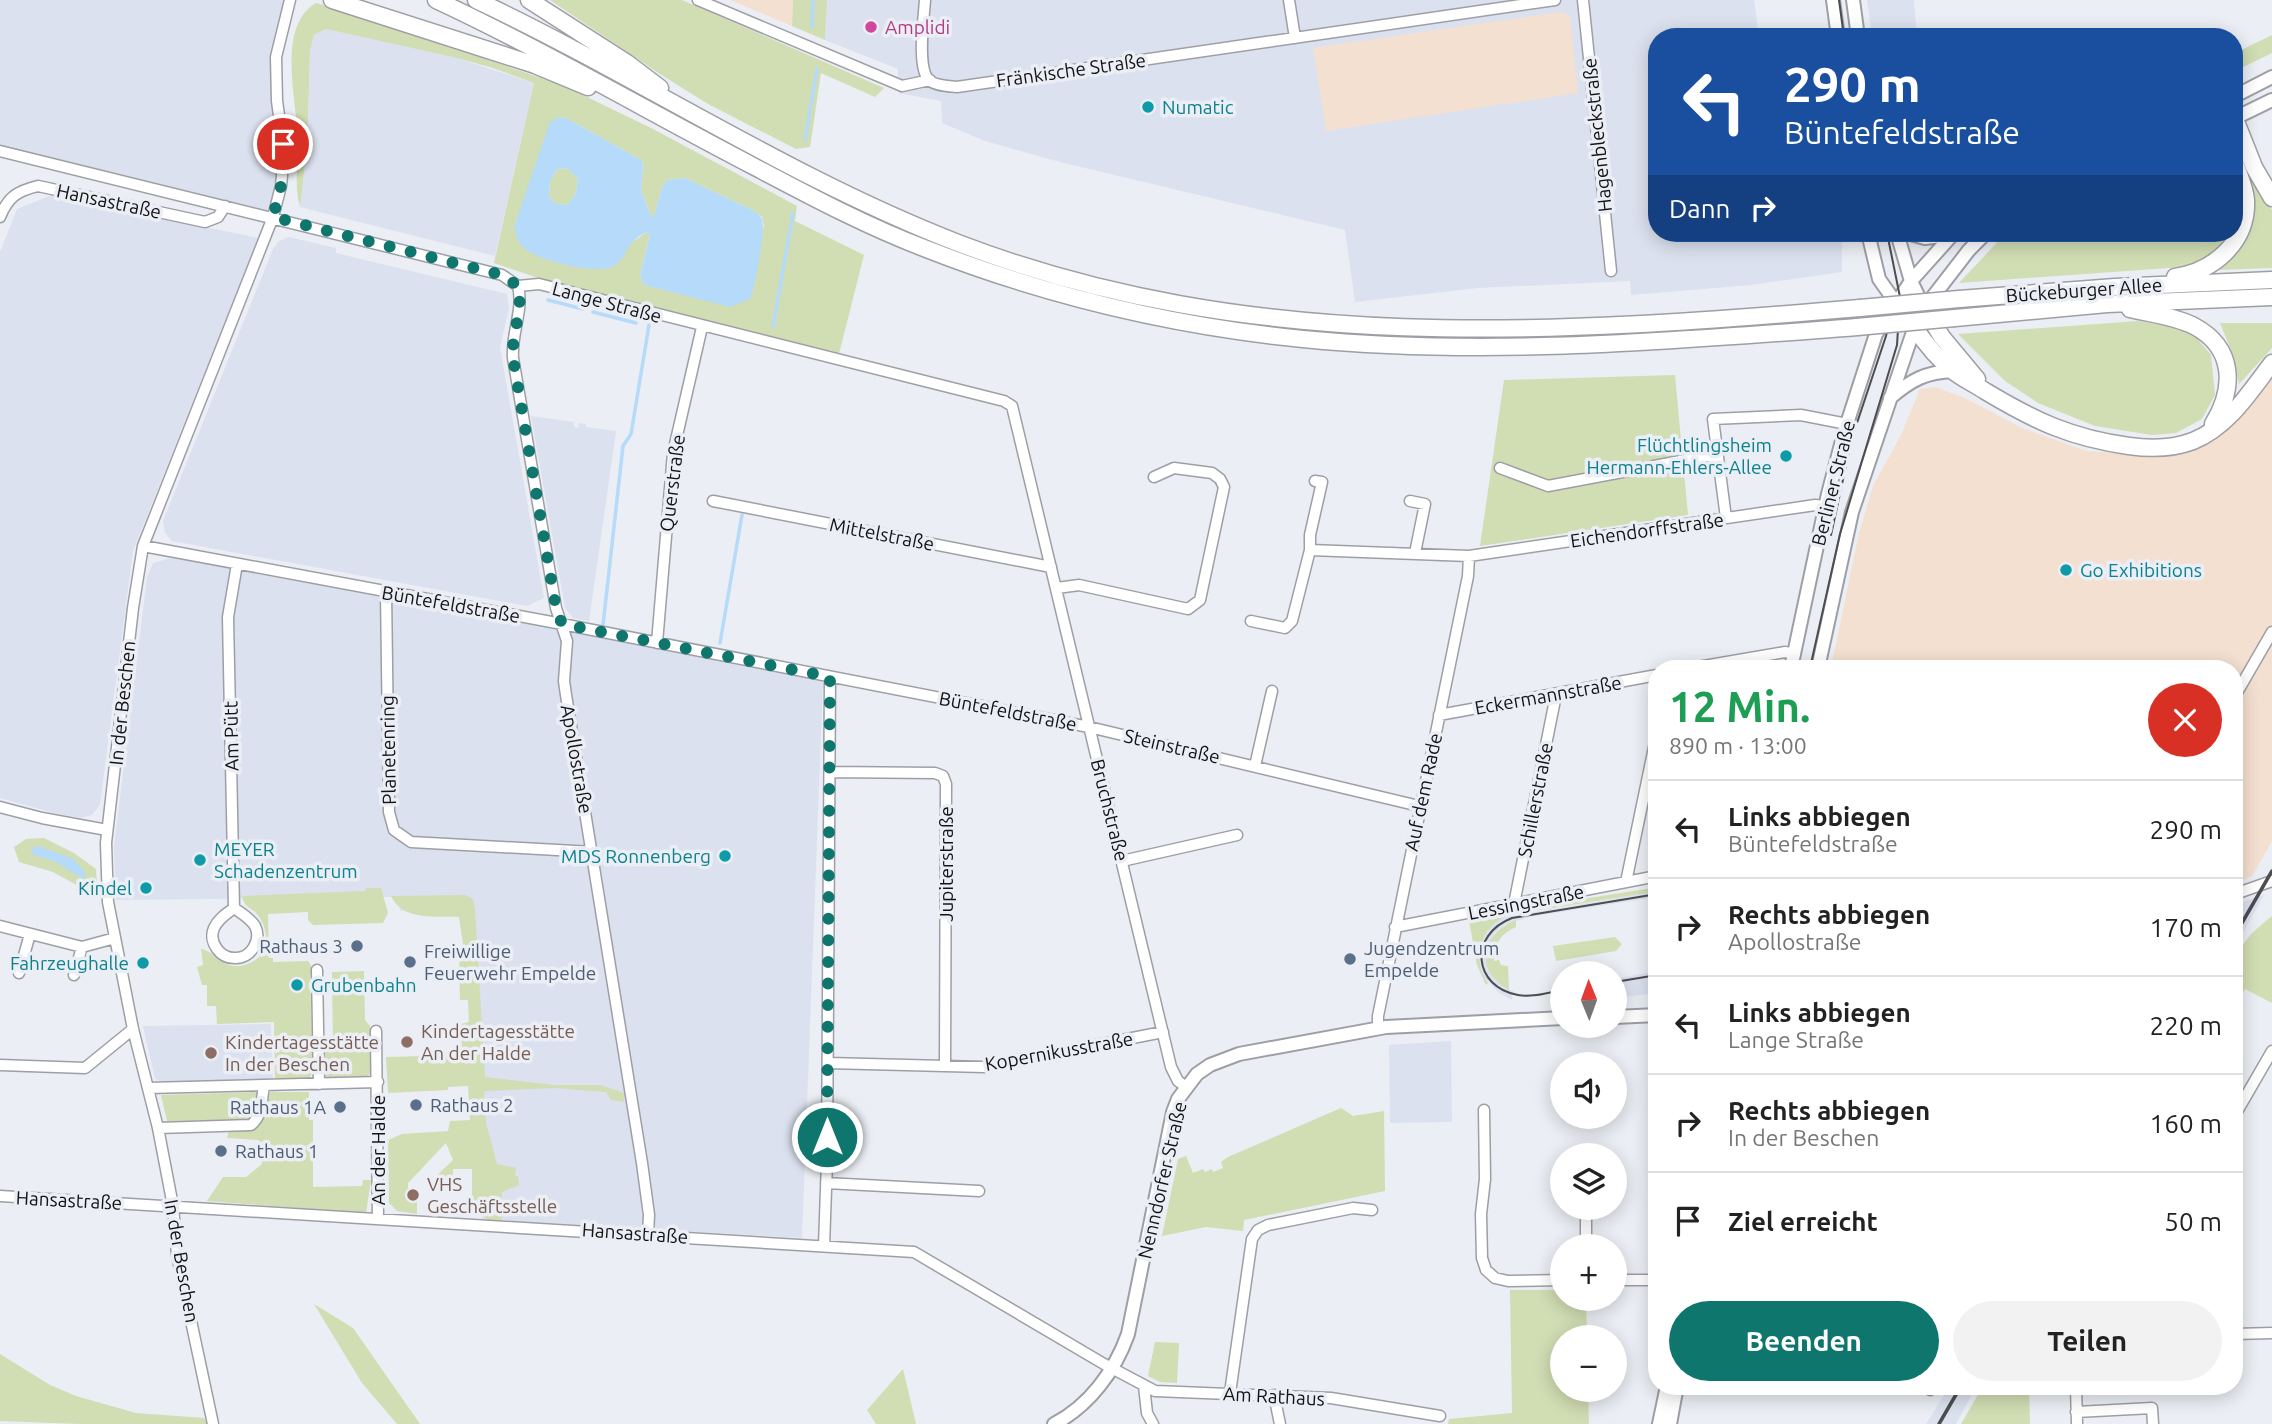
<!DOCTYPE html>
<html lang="de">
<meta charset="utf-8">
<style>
:root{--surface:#fff;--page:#f2f2f2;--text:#222;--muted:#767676;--line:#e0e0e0;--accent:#0f766e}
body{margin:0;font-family:Ubuntu,sans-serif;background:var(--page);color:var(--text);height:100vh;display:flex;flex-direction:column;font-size:26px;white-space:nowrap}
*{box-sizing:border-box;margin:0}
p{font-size:23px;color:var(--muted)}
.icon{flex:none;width:38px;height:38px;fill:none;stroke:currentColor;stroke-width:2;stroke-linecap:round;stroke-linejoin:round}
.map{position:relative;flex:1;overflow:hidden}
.sheet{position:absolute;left:1648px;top:660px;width:595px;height:735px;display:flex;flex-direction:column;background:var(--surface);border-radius:28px;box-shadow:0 4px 18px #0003}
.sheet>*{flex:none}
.top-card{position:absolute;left:1648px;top:28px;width:595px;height:214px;border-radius:28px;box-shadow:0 4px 18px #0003;background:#1a4fa0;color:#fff;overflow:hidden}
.needle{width:46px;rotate:359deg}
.controls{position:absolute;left:1550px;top:961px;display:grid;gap:14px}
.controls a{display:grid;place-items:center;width:77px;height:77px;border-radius:50%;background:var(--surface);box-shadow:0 4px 18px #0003;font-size:35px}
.pin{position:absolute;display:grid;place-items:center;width:60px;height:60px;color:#fff;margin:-30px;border:4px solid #fff;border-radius:50%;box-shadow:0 2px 7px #0007}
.me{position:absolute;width:77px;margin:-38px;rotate:0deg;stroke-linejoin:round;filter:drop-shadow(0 0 5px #0008)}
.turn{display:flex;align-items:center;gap:24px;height:147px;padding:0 21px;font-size:32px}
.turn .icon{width:91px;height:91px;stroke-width:2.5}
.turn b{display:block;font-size:49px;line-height:60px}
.then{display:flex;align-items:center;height:66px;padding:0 21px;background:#0003;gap:14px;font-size:26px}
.round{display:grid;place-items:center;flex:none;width:74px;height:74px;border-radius:37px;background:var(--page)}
.summary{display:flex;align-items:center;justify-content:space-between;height:119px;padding:0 21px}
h1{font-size:42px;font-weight:700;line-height:52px;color:#1e9e55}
.button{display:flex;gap:14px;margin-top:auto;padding:14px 21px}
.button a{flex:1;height:80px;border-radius:42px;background:var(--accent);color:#fff;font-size:28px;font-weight:700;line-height:80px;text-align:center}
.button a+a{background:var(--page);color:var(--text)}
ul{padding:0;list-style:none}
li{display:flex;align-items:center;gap:21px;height:98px;padding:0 21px;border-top:2px solid var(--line)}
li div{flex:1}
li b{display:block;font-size:26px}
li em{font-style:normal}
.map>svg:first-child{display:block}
.built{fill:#dbe1ee}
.industrial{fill:#f4e0d0}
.green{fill:#d1ddb3;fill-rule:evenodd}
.water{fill:#b5dafa;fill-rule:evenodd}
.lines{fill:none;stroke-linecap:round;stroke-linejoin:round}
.stream{stroke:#b5dafa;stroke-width:3.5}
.minor-casing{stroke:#9d9fa5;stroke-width:13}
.tertiary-casing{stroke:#9d9fa5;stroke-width:16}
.trunk-casing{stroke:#9d9fa5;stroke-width:19}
.minor{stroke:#fff;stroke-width:10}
.tertiary{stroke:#fff;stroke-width:12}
.trunk{stroke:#fff;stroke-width:16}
.tram{stroke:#4c4d50;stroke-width:2}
.rail{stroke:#4c4d50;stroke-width:3.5}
.trunk-bridge-casing{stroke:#9d9fa5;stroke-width:19;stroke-linecap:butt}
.trunk-bridge{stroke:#fff;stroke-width:16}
.route{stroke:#0f766e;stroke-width:12;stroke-dasharray:0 21.6}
.hotel-dot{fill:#d1479c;stroke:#ebeef4;stroke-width:2.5}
.culture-dot{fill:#0f9aa8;stroke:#ebeef4;stroke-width:2.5}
.service-dot{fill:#5c6f8a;stroke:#ebeef4;stroke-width:2.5}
.education-dot{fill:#8d6e63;stroke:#ebeef4;stroke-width:2.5}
.labels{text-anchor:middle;stroke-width:7;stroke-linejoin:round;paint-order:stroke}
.hotel-label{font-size:19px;fill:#b23c85;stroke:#ebeef4;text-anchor:start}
.street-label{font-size:19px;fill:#131416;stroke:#ebeef4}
.culture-label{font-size:19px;fill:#0d838f;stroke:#ebeef4;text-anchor:start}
.service-label{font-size:19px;fill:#4e5e75;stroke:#ebeef4;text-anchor:start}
.education-label{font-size:19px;fill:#785e54;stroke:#ebeef4;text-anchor:start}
</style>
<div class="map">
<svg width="2272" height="1424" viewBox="0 0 2272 1424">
<rect width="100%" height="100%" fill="#ebeef4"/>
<path class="built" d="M0,0H290L279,39L283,144L273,217L0,151Z
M827,0H1754L1759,37H1657V233H1842V272L1751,285L1631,295L1630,281L1478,288L1355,302L1345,230L1060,162L985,141L942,123L941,101L898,93V69L825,40Z
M1867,0H1914L1917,37H1872Z
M326,29L457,58L534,83L495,256L300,207L307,148L310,51L314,35Z
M52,195L258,238L133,551L100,805L92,815L81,818L54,813L0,798V252L17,209Z
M289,237L336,248V253L507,294L509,308L500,347L544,598L527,606L172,541L165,533L163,521L273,249L279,241Z
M531,416L574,422V427L578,428L579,423L586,424V427L616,431L589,621L573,618L565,608Z
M171,558L571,631L823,681L802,1238L482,1219L472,910L400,911L399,897L116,900L114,847L147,577L153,563Z
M1657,891V897L1534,916L1505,924L1494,934L1487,964L1495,979L1509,990L1513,991L1512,1000L1499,993L1484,977L1479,958L1480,944L1491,926L1501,918Z
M2264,895L2235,947V910L2239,903Z
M1657,971V993L1615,998V979Z
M271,1024L273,1080L166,1083L155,1079L143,1026Z
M1451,1041L1452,1122L1390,1123L1389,1045Z
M1950,1386H1976L1956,1424H1926Z"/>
<path class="industrial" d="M730,0H793L792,26Z
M1561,12L1569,15L1570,18L1578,93L1326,131L1313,48Z
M2272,375V841L2252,876L2235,883V668H1831L1859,533L1873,486L1901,435L1920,389L1935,387L1965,398L2022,428L2086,451L2164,456L2204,445L2225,428Z"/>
<path class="green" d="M550,0H682L884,88L875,97L821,73L810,147L796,149L708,104L660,74Z
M793,0H827L825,40L792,26Z
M316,3L338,9L562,85L651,128L797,206L795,221L864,255L839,354L547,281L494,263L534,83L493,68L457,58L326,29L314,35L310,51L307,148L300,207C294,186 298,164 298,142C298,104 275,27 316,3ZM559,117L566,118L641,160L643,165L641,191L651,216L654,217L662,187L667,180L685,178L754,211L762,217L764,226L730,306L644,285L640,275L650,233L647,232L628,245L622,258L515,224Z
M2272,35V53L2235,71V53Z
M2235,137L2254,183L2272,210V268L2216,270L2226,261L2250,185L2235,148Z
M2235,164C2252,207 2251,237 2210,265L1959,283L2006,233H2235Z
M567,168L578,179L575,195L567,205L556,204L549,197L550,182L557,169Z
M2138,321L2190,330L2211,355L2215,395L2202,419L2176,433L2152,435L2095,426L2038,403L2005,381L1958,334Z
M2220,323H2272V348L2239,384L2233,355Z
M1675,375L1688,515L1480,546L1504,380Z
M44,838L74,853L96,869L97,885L84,889L53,872L19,862L14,847L26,839Z
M366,888H381L388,913L383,923L313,925L308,920V912L268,914L269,958H273V962L308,961L313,969L310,976L313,1072L309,1078L275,1080L274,1022L217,1024L216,1006H207V985H202L197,967L203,965L201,949C214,951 219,964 234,966C243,967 253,963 259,957C270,944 267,924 255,912C248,906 244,906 242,896L365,891Z
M1652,888L1653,892L1534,911L1533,907Z
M465,895L473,899L475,910L485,1077L554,1085H600L624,1093V1102L611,1100L606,1092L555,1088L484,1091L486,1123L497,1164L516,1168L515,1176H518L519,1185L502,1192V1223L487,1220L472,1203V1169H453V1186L442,1182L436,1176L453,1160L446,1143L408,1183V1200H417V1214L397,1211L389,1203L388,1140L402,1134L448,1131L450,1121L470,1120L468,1086L448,1087V1090L388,1093L386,1057L462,1055L461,1024L469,1022L468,1000H460L459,965L463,944L459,917C434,916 403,921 391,896Z
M1522,910V913C1515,914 1507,915 1501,919C1478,932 1473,962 1488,983L1486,985L1477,965L1469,920Z
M2272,916V1003L2245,989L2235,1008C2235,959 2231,948 2272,916Z
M1516,920V927C1501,933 1494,944 1494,961L1499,960L1501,965L1508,966L1509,990C1473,971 1482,933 1516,920Z
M1615,937L1622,944L1616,951L1556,961L1553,946Z
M364,971L365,1020L370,1026L372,1072L367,1076L326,1077L324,1048L333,1047L332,972Z
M257,1092C261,1103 257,1113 248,1120L167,1121L161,1095Z
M270,1092H309V1120H313V1187L362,1186L363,1180H371L366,1213L207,1201L223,1177H246L262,1164L259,1140L227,1138L229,1130L253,1129L262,1119Z
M1341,1108L1353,1116L1384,1111L1385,1191L1244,1220L1243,1231L1206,1227L1162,1236L1178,1159L1186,1156L1193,1173L1203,1169L1205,1172L1212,1169L1213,1172L1223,1168L1221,1162L1228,1157Z
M1510,1290H1563V1298L1586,1299L1587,1337H1563V1390H1588L1589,1424H1448L1449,1419L1512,1413Z
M314,1304L353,1328L420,1424H397L362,1383Z
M1155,1342L1179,1343L1177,1383L1160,1382L1148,1376Z
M0,1354L50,1385L76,1396L136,1413L204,1418L207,1424H81L0,1421Z
M903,1369L916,1424H876L867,1410Z
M1983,1386H2029L2030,1424H1961Z"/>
<path class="water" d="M559,117L566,118L641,160L643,165L641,191L651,216H654L662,187L667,180L685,178L754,211C757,213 761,216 762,219C766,228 755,289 750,299L730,307L644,285L640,275L650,234L647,232C624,242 628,258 614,266C598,276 538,260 525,249C517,242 515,234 515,224L550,122ZM567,168L578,179L575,195L567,205L556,204L549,197L550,182L557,169Z
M38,846L74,859L86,874L83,879L56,862L31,854L33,848Z"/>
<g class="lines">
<path class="stream" d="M812,27L813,0
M805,140L817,69
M548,300L583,309
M593,312L636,323
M773,327L793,213
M603,625L623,446L631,434L649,325
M720,643L742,515"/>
<g class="minor-casing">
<path id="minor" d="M698,0L902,86L930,80
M925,0C924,17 916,70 930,81C937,86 948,86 957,87L1555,0
M1289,0L1295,38
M1583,0L1611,271
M0,151L502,275L518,286L539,284L1004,401L1012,406L1171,1067L1178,1081L1186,1087
M0,217C8,197 17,191 38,186L205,222L218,217L225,206
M518,286C524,310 511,333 513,358L556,608L567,641L564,681L566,695L642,1163L649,1215L648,1234
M1500,468L1548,486L1718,454
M713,501L1051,567
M1410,501L1425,504L1415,553
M1726,518L1713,419L1801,415L1847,424
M143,546L562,624L1089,727L1419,806
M1310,550V535L1322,482L1315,481
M1057,588L1079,585L1188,609L1200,600L1224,487L1220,479L1212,473L1174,468L1154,477
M386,592L389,812L394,830L411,842L593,852
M1251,621L1285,628L1292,621L1310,550L1469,556L1815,505L1825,506
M657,643L673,453L702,327
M1692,668L1785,652L1795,654
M2235,696L2272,632
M1439,715L1657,675
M1255,766L1272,691
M830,772L935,773L943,776L946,784L945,1066
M0,807L42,818L107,830
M1122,861L1237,835
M1626,882L1657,733
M2235,894L2272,881
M1514,904L1556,695
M234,908C241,913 250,918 255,926C262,940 251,958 236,958C220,959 208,942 214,928C218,919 226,914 234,908L228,617L237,564
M0,926L82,947L115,938
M1395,927L1657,876
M317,970L319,1084
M19,973L30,934
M74,975L82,947
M1378,1029V1016L1468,576L1469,556
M376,1031L378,1218
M828,1063L984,1067L1163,1032
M0,1065L85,1068L133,1029
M148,1088L378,1082
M1484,1110L1485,1179L1481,1214L1482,1258L1486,1270L1495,1278L1508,1281L1563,1280
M2235,1115L2272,1051
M158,1128L251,1125C263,1115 261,1101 264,1086
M826,1183L979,1191
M0,1196L914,1252L1104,1364L1155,1391L1331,1398L1440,1416
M1586,1208V1246
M824,1246L827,1161L830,677
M1615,1280H1657
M2235,1334L2272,1333
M1144,1386L1147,1413L1153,1424
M2076,1386L2077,1424
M1930,1390L1932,1386
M1230,1393L1252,1239L1258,1230L1268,1225L1353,1208L1372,1210
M1274,1395L1280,1424
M2076,1412L2152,1408L2153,1424
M213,1424L177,1255L173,1206L158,1128L133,1029L108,902L106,843L133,608L143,546L273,217L281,186L283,165V144L277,101L276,57L290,0"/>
</g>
<g class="tertiary-casing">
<path id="tertiary" d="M1833,0L1838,37
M1853,0L1858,37
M2235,96L2272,77
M2235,118L2272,100
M1868,233L1879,279L1913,327
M1897,233L1911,281L1924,308
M1907,233L1925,238L1951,235
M1925,307L1969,250L1986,233
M1890,398C1911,380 1926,372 1953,371
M1791,668L1828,494L1844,433L1876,334L1911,281L1954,233
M1818,668L1852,512L1916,323
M1615,1017L1657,1015
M1054,1424C1089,1406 1115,1371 1128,1334L1173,1112L1178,1099L1197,1074L1210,1065L1239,1054L1386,1027L1563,1018
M1659,1424L1667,1386
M1670,1424L1677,1386"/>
</g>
<g class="trunk-casing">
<path id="trunk" d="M332,0L535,65L588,87
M436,0C545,51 649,112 755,167C810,196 866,226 924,248C1046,296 1173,326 1303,339C1487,357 1673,341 1857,327
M476,0C639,77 790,178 958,243C1250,355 1555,334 1860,308
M529,0L627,63L660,88
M2235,119L2254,167L2272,198
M2175,277C2214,271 2248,242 2246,200C2245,187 2239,175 2235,163
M1959,299L2115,287L2272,280
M1924,308L1942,337L1977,379
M2130,309C2151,314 2174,316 2194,326C2235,348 2235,388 2213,424
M1955,318L2107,304L2272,297
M1914,327C1925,343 1938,359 1953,371C1963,379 1975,384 1985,391C2035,421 2071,438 2129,446C2150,449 2172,449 2193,441C2228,427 2250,392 2272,363"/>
</g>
<use href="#minor" class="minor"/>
<use href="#tertiary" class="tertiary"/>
<use href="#trunk" class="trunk"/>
<path class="tram" d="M1839,0L1844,37
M1831,535L1852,438L1886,336L1893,305
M1810,668L1840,534L1897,345L1900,297L1887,233
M1615,982L1657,975
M1563,990C1549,992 1532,998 1518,995C1473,987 1468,935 1512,918L1657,894"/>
<path class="rail" d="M2235,935L2272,871
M1939,1424L1961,1386"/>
<g class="trunk-bridge-casing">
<path id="trunk-bridge" d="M1860,308L1959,299
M1857,327L1955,318"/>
</g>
<use href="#trunk-bridge" class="trunk-bridge"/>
</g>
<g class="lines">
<path class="route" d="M283,144L281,186L273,217L502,275L518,286C524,310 511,333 513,358L556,608L562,624L830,677L827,1137"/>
</g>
<circle class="hotel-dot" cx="871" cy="27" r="7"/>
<g class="culture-dot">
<circle cx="1148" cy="107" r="7"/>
<circle cx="1786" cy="456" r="7"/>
<circle cx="2066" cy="570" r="7"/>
<circle cx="725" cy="856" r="7"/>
<circle cx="200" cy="860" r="7"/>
<circle cx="146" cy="888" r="7"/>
<circle cx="143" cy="963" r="7"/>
<circle cx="297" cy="985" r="7"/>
</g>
<g class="service-dot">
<circle cx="357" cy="946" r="7"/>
<circle cx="1350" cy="959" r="7"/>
<circle cx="410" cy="962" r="7"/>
<circle cx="416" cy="1105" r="7"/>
<circle cx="340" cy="1107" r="7"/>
<circle cx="221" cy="1151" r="7"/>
</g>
<g class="education-dot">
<circle cx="407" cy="1042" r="7"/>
<circle cx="211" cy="1053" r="7"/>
<circle cx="413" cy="1195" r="7"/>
</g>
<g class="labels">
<g class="hotel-label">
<text x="885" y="34">Amplidi</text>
</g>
<g class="street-label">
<text transform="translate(1071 70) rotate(-8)" y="7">Fränkische Straße</text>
<text transform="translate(1597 135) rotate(-96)" y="7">Hagenbleckstraße</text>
<text transform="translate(109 201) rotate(12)" y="7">Hansastraße</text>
<text transform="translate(2084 290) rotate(-4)" y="7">Bückeburger Allee</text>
<text transform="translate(607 302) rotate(15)" y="7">Lange Straße</text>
<text transform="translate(672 483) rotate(-83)" y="7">Querstraße</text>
<text transform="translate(1833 483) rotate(-76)" y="7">Berliner Straße</text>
<text transform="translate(1647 530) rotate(-8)" y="7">Eichendorffstraße</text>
<text transform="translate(882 534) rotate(11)" y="7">Mittelstraße</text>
<text transform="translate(451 604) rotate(10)" y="7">Büntefeldstraße</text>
<text transform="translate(1548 695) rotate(-10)" y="7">Eckermannstraße</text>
<text transform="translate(122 703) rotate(-84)" y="7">In der Beschen</text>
<text transform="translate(1008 711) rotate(11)" y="7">Büntefeldstraße</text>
<text transform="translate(231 736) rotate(-91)" y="7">Am Pütt</text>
<text transform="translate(1172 746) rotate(13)" y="7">Steinstraße</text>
<text transform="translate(388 750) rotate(-91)" y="7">Planetenring</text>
<text transform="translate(577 759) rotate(80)" y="7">Apollostraße</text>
<text transform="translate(1423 792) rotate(-78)" y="7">Auf dem Rade</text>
<text transform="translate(1535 800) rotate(-79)" y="7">Schillerstraße</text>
<text transform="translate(1110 810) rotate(76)" y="7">Bruchstraße</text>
<text transform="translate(946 864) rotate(-90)" y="7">Jupiterstraße</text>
<text transform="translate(1526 902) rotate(-11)" y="7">Lessingstraße</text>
<text transform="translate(1059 1051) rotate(-10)" y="7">Kopernikusstraße</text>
<text transform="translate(378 1150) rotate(-90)" y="7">An der Halde</text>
<text transform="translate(1162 1180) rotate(-77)" y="7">Nenndorfer Straße</text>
<text transform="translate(69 1200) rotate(3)" y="7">Hansastraße</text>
<text transform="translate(635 1233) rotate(4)" y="7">Hansastraße</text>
<text transform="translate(182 1261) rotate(80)" y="7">In der Beschen</text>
<text transform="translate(1274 1396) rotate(3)" y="7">Am Rathaus</text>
</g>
<g class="culture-label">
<text x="1162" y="114">Numatic</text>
<text x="1772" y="452" text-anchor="end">Flüchtlingsheim<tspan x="1772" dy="22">Hermann-Ehlers-Allee</tspan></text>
<text x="2080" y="577">Go Exhibitions</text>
<text x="214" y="856">MEYER<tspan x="214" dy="22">Schadenzentrum</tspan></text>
<text x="711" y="863" text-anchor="end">MDS Ronnenberg</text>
<text x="132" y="895" text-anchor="end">Kindel</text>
<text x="129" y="970" text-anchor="end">Fahrzeughalle</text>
<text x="311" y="992">Grubenbahn</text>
</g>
<g class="service-label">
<text x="343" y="953" text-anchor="end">Rathaus 3</text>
<text x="1364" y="955">Jugendzentrum<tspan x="1364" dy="22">Empelde</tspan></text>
<text x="424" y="958">Freiwillige<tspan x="424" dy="22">Feuerwehr Empelde</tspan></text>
<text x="430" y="1112">Rathaus 2</text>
<text x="326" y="1114" text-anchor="end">Rathaus 1A</text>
<text x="235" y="1158">Rathaus 1</text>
</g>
<g class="education-label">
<text x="421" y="1038">Kindertagesstätte<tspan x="421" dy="22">An der Halde</tspan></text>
<text x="225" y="1049">Kindertagesstätte<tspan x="225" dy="22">In der Beschen</tspan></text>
<text x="427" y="1191">VHS<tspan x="427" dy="22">Geschäftsstelle</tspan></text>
</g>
</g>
</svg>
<div class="controls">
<a><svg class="needle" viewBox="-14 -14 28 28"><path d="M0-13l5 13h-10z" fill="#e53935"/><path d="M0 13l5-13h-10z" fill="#767676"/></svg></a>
<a><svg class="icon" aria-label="sound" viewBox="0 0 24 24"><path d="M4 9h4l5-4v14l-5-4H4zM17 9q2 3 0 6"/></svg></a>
<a><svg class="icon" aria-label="layers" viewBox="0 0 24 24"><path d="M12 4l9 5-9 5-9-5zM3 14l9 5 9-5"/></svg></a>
<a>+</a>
<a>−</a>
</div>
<div class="pin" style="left:283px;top:144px;background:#d93025"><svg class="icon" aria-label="arrive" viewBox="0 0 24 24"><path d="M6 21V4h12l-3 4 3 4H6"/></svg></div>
<svg class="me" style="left:827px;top:1137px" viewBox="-20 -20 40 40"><circle r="17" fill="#0f766e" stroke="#fff" stroke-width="3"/><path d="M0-11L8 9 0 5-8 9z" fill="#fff"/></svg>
<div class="top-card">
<div class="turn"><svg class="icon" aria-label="left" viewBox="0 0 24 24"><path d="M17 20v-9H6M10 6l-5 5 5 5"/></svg><div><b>290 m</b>Büntefeldstraße</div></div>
<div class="then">Dann<svg class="icon" aria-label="right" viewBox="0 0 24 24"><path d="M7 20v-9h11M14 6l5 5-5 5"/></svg></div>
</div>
<section class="sheet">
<div class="summary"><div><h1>12 Min.</h1><p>890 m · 13:00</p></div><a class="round" style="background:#d93025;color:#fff"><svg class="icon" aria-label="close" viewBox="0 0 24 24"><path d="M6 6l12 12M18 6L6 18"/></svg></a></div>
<ul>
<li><svg class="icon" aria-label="left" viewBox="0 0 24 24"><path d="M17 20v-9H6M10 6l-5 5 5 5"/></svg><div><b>Links abbiegen</b><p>Büntefeldstraße</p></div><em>290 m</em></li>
<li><svg class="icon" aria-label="right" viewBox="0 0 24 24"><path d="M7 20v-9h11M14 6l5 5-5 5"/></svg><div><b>Rechts abbiegen</b><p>Apollostraße</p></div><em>170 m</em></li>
<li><svg class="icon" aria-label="left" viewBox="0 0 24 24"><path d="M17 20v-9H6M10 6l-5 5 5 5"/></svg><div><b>Links abbiegen</b><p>Lange Straße</p></div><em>220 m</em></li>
<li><svg class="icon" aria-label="right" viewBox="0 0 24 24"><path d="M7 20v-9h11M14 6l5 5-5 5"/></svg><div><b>Rechts abbiegen</b><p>In der Beschen</p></div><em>160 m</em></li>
<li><svg class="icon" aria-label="arrive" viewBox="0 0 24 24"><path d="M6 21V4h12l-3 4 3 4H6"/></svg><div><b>Ziel erreicht</b></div><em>50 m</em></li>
</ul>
<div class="button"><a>Beenden</a><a>Teilen</a></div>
</section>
</div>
